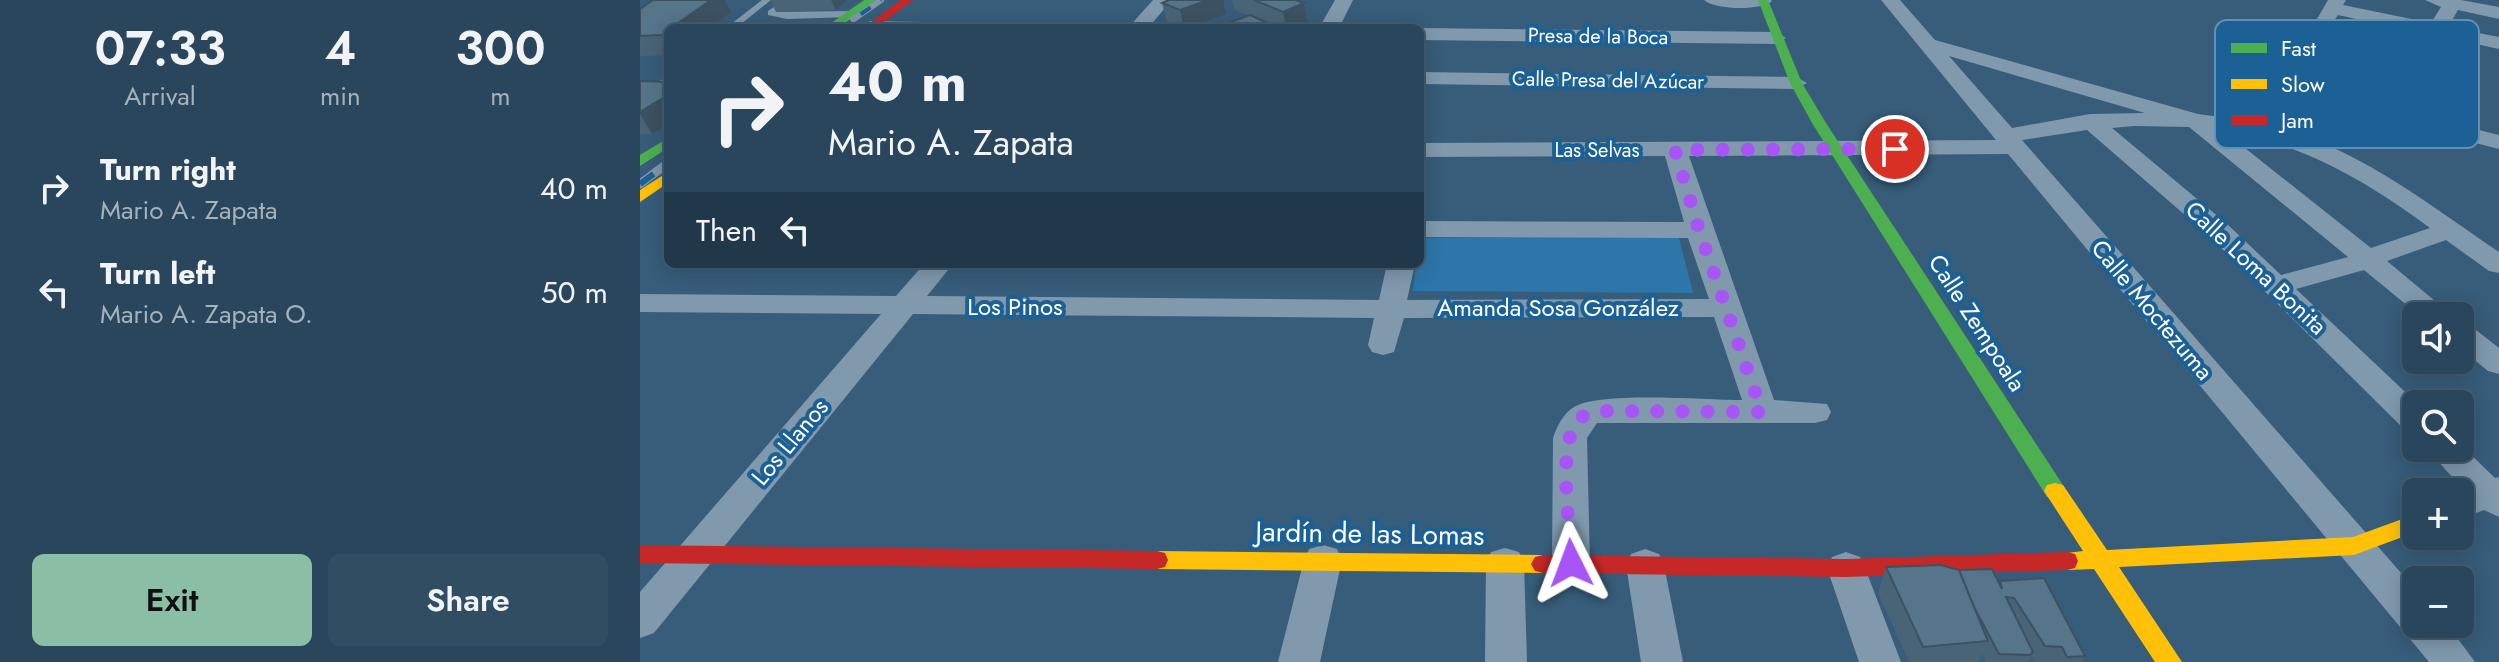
<!DOCTYPE html>
<meta charset="utf-8">
<style>
:root{--surface:#29465c;--page:#314d62;--text:#f1f3f6;--muted:#a5b1bb;--line:#455e72;--accent:#8abfa5}
body{margin:0;font-family:Jost,sans-serif;background:var(--page);color:var(--text);height:100vh;display:flex;flex-direction:column;font-size:30px;white-space:nowrap}
*{box-sizing:border-box;margin:0}
p{font-size:26px;color:var(--muted)}
.icon{flex:none;width:44px;height:44px;fill:none;stroke:currentColor;stroke-width:2;stroke-linecap:round;stroke-linejoin:round}
.map{position:relative;flex:1;overflow:hidden}
.side{display:flex;flex-direction:column;background:var(--surface);width:640px}
.side>*{flex:none}
.banner{position:absolute;left:24px;top:24px;width:760px;height:244px;border-radius:12px;box-shadow:0 4px 20px #0003,0 0 0 2px var(--line);background:#29465c;color:var(--text);overflow:hidden}
.fabs{position:absolute;left:1762px;top:302px;display:grid;gap:16px}
.fabs a{display:grid;place-items:center;width:72px;height:72px;border-radius:12px;background:var(--surface);box-shadow:0 4px 20px #0003,0 0 0 2px var(--line);font-size:40px}
.pin{position:absolute;display:grid;place-items:center;width:68px;height:68px;color:#fff;margin:-34px;border:4px solid #fff;border-radius:50%;box-shadow:0 2px 8px #0007}
.me{position:absolute;width:88px;margin:-44px;rotate:357deg;stroke-linejoin:round;filter:drop-shadow(0 0 6px #0008)}
.turn{display:flex;align-items:center;gap:28px;height:168px;padding:0 32px;font-size:36px}
.turn .icon{width:104px;height:104px;stroke-width:2.5}
.turn b{display:block;font-size:56px;line-height:68px}
.then{display:flex;align-items:center;height:76px;padding:0 32px;background:#0003;gap:16px;font-size:30px}
.eta{display:flex;justify-content:space-evenly;align-items:center;height:136px;text-align:center}
.eta b{font-size:48px;font-weight:600;line-height:56px}
.primary-button{display:flex;gap:16px;margin-top:auto;padding:16px 32px}
.primary-button a{flex:1;height:92px;border-radius:12px;background:var(--accent);color:#111;font-size:32px;font-weight:600;line-height:92px;text-align:center}
.primary-button a+a{background:var(--page);color:var(--text)}
ul{padding:0;list-style:none}
li{display:flex;align-items:center;gap:24px;height:104px;padding:0 32px}
li div{flex:1}
li b{display:block;font-size:30px}
li em{font-style:normal}
main{display:flex;flex:1;min-height:0}
.map>svg:first-child{display:block}
.green{fill:#2d76aa}
.lines{fill:none;stroke-linecap:round;stroke-linejoin:round}
.lane{fill:#8099ad;fill-rule:evenodd}
.street{fill:#8099ad;fill-rule:evenodd}
.fast{fill:#4caf50;fill-rule:evenodd}
.slow{fill:#ffc107;fill-rule:evenodd}
.jam{fill:#c62828;fill-rule:evenodd}
.rail-far1-casing{stroke:#7f98ab;stroke-width:6}
.rail-casing{stroke:#7f98ab;stroke-width:9}
.rail-far1{stroke:#1c6195;stroke-width:4;stroke-dasharray:12;stroke-linecap:butt}
.rail{stroke:#1c6195;stroke-width:6;stroke-dasharray:17;stroke-linecap:butt}
.wall{fill:#4a6477}
.shaded-wall{fill:#3c5161}
.building{fill:#56748a;stroke:#3c5161;stroke-width:2}
.route{stroke:#a855f7;stroke-width:14;stroke-dasharray:0 25.2}
.labels{text-anchor:middle;stroke-width:8;stroke-linejoin:round;paint-order:stroke}
.far-street-label{font-size:20px;fill:#fff;stroke:#1c6195}
.street-label{font-size:24px;fill:#fff;stroke:#1c6195}
.near-street-label{font-size:28px;fill:#fff;stroke:#1c6195}
.key{fill:#1c6195;stroke:#6090b5;stroke-width:2}
.key-label{font-size:22px;fill:#fff}
</style>
<main>
<section class="side">
<div class="eta">
<div><b>07:33</b><p>Arrival</p></div>
<div><b>4</b><p>min</p></div>
<div><b>300</b><p>m</p></div>
</div>
<ul>
<li><svg class="icon" aria-label="right" viewBox="0 0 24 24"><path d="M7 20v-9h11M14 6l5 5-5 5"/></svg><div><b>Turn right</b><p>Mario A. Zapata</p></div><em>40 m</em></li>
<li><svg class="icon" aria-label="left" viewBox="0 0 24 24"><path d="M17 20v-9H6M10 6l-5 5 5 5"/></svg><div><b>Turn left</b><p>Mario A. Zapata O.</p></div><em>50 m</em></li>
</ul>
<div class="primary-button"><a>Exit</a><a>Share</a></div>
</section>
<div class="map">
<svg width="1859" height="662" viewBox="0 0 1859 662">
<rect width="100%" height="100%" fill="#375d7a"/>
<path class="green" d="M780,238H1039L1053,293L773,291L776,264H780Z"/>
<g class="lines">
<path class="lane" d="M122,0H131L96,28H86Z
M144,0H154L138,12L211,11L215,14L211,17L147,19L128,15V11Z
M28,74V83L24,86L28,88V95L13,87Z"/>
<path class="street" d="M513,0H532L508,28H488Z
M695,0H713L699,28H679Z
M1064,0H1131L1132,1C1122,11 1074,10 1064,0Z
M1241,0H1260L1295,40L1558,114L1596,119L1673,26L1688,0H1706L1703,5L1791,23L1801,7L1785,0H1821L1859,7V19L1818,10L1808,27L1859,37V49L1804,37L1790,77L1780,83L1770,77L1786,34L1698,15L1648,83L1859,135V149L1640,93L1617,122C1711,142 1782,200 1859,252V273L1849,271L1806,240L1747,261L1813,316H1780L1724,270L1656,289L1778,404L1776,433L1764,429L1568,235L1447,130L1382,140L1776,590V624H1807L1835,662H1789L1368,154L1049,156L1134,400L1187,404L1191,412L1187,420L1175,423H957L947,438L950,563L945,574L931,578L917,574L912,563L913,438C917,426 923,414 934,407C960,391 1066,400 1102,400L1074,317L764,318L754,352L743,355L732,352L728,345L734,318L273,314L14,633L0,638V592L241,314L0,312V294L256,296L284,264H313L287,296L739,300L747,264H775L767,300L1069,299L1048,238L780,237V221L1044,222L1025,156L780,157V143L1356,140ZM1309,56L1505,113L1450,114L1372,128ZM1494,126L1549,127L1708,257L1641,275L1586,223L1472,128ZM1581,129C1662,144 1725,180 1790,228L1731,248Z
M230,21L281,22L291,28L220,27Z
M780,28L1136,32L1146,38L1136,44L780,40Z
M780,72L1156,77L1167,83L1156,89L780,84Z
M1820,324L1831,326L1859,348V374L1848,371L1820,348Z
M1820,444L1855,478L1859,477V517L1844,510L1820,519V492H1816L1823,489L1786,448H1820Z
M683,545L697,549L702,560L680,662H638L664,560L669,549Z
M865,548L879,552L884,563L887,662H845L846,563L851,552Z
M1005,549L1019,554L1024,565L1043,662H1001L986,565L991,554Z
M1206,552L1220,557L1225,568L1261,662H1219L1187,568L1192,557Z"/>
<path class="fast" d="M224,0H236L198,28H184Z
M1118,0H1128L1162,83L1186,123L1423,485L1426,491L1423,497L1415,499L1407,497L1172,123L1150,83Z
M28,138V148L0,166V155Z"/>
<path class="slow" d="M28,172V183L0,202V190Z
M1415,483L1423,485L1467,550L1713,537L1776,514V532L1714,555L1479,567L1542,662H1515L1454,569L1427,570L1419,568L1416,561L1419,554L1443,551L1404,491L1407,485Z
M517,551L903,555L911,557L915,564L911,571L903,573L517,569L509,567L506,560L509,553Z"/>
<path class="jam" d="M261,0H273L236,28H223Z
M0,545L517,551L525,553L528,560L525,567L517,569L0,563Z
M1427,552L1435,554L1438,561L1435,568L1427,570L1206,577L903,573L895,571L891,564L895,557L903,555L1206,559Z"/>
<g class="rail-far1-casing">
<path id="rail-far1" d="M201,28L241,0"/>
</g>
<g class="rail-casing">
<path id="rail" d="M0,184L28,163"/>
</g>
<use href="#rail-far1" class="rail-far1"/>
<use href="#rail" class="rail"/>
</g>
<path class="wall" d="M130,0H208L196,10L136,12Z
M592,0H656L664,3L667,22L653,28H586L585,24L610,16L594,9Z
M522,3L586,14L548,28H542L527,22Z
M0,9L91,12L28,28V55L0,56Z
M0,81L12,134H0Z
M1246,567L1359,583L1360,581L1445,656L1442,662H1395L1391,656L1388,662H1346L1342,654L1338,662H1269L1238,593Z"/>
<path class="shaded-wall" d="M71,0H85L91,12L69,28H31Z
M191,0H208L196,10Z
M568,0H583L586,14L548,28H544L540,10Z
M664,3L667,22L653,28H646L643,12Z
M28,30V46L22,35Z
M28,95V124L12,134L0,114V112Z"/>
<path class="building" d="M13,0H71L31,28H28V30L22,35L0,36V9Z
M529,0H568L540,10L522,3Z
M614,0H656L664,3L643,12Z
M610,15L639,28H593L585,24Z
M0,81L28,82V95L0,112Z
M1301,565L1319,570L1348,641L1283,647L1246,567Z
M1352,569L1362,589L1360,581L1404,578L1445,656L1427,657L1422,647L1405,646L1374,598L1366,597L1393,652L1390,655L1359,654L1334,607L1319,570Z"/>
<g class="lines">
<path class="route" d="M931,563C930,531 920,459 932,431C936,420 944,414 955,411L1122,412L1059,230L1035,150L1255,149"/>
</g>
<g class="labels">
<g class="far-street-label">
<text transform="translate(958 36) rotate(1)" y="7">Presa de la Boca</text>
<text transform="translate(968 80) rotate(1)" y="7">Calle Presa del Azúcar</text>
<text x="957" y="157">Las Selvas</text>
</g>
<g class="street-label">
<text transform="translate(1616 268) rotate(43)" y="8">Calle Loma Bonita</text>
<text x="375" y="315">Los Pinos</text>
<text x="918" y="316">Amanda Sosa González</text>
<text transform="translate(1512 310) rotate(50)" y="8">Calle Moctezuma</text>
<text transform="translate(1337 323) rotate(57)" y="8">Calle Zempoala</text>
<text transform="translate(150 442) rotate(-50)" y="8">Los Llanos</text>
</g>
<g class="near-street-label">
<text transform="translate(730 533) rotate(1)" y="10">Jardín de las Lomas</text>
</g>
</g>
<rect x="1575" y="20" width="264" height="128" rx="12" class="key"/>
<rect x="1591" y="43" width="36" height="10" fill="#4caf50"/>
<rect x="1591" y="79" width="36" height="10" fill="#ffc107"/>
<rect x="1591" y="115" width="36" height="10" fill="#c62828"/>
<g class="key-label">
<text x="1641" y="56">Fast</text>
<text x="1641" y="92">Slow</text>
<text x="1641" y="128">Jam</text>
</g>
</svg>
<div class="fabs">
<a><svg class="icon" aria-label="sound" viewBox="0 0 24 24"><path d="M4 9h4l5-4v14l-5-4H4zM17 9q2 3 0 6"/></svg></a>
<a><svg class="icon" aria-label="search" viewBox="0 0 24 24"><circle cx="10" cy="10" r="6"/><path d="M15 15l6 6"/></svg></a>
<a>+</a>
<a>−</a>
</div>
<div class="pin" style="left:1255px;top:149px;background:#d93025"><svg class="icon" aria-label="arrive" viewBox="0 0 24 24"><path d="M6 21V4h12l-3 4 3 4H6"/></svg></div>
<svg class="me" style="left:931px;top:563px" viewBox="-20 -20 40 40"><path d="M0-17L14 15 0 8-14 15z" fill="#a855f7" stroke="#fff" stroke-width="4"/></svg>
<div class="banner">
<div class="turn"><svg class="icon" aria-label="right" viewBox="0 0 24 24"><path d="M7 20v-9h11M14 6l5 5-5 5"/></svg><div><b>40 m</b>Mario A. Zapata</div></div>
<div class="then">Then<svg class="icon" aria-label="left" viewBox="0 0 24 24"><path d="M17 20v-9H6M10 6l-5 5 5 5"/></svg></div>
</div>
</div>
</main>
